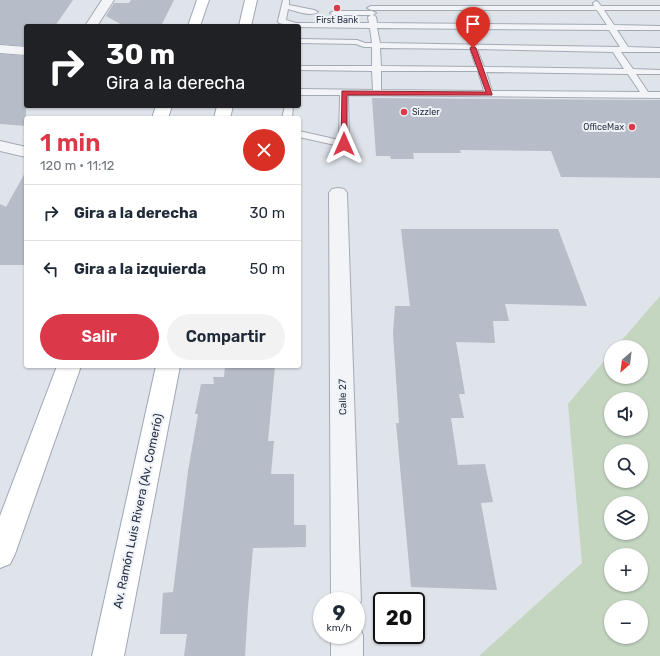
<!DOCTYPE html>
<html lang="es">
<meta charset="utf-8">
<style>
:root{--surface:#fff;--page:#f2f2f3;--text:#1f2937;--muted:#747a83;--line:#e0e1e3;--accent:#db384a}
body{margin:0;font-family:Rubik,sans-serif;background:var(--page);color:var(--text);height:100vh;display:flex;flex-direction:column;font-size:15px;white-space:nowrap}
*{box-sizing:border-box;margin:0}
p{font-size:13px;color:var(--muted)}
.icon{flex:none;width:22px;height:22px;fill:none;stroke:currentColor;stroke-width:2;stroke-linecap:round;stroke-linejoin:round}
.map{position:relative;flex:1;overflow:hidden}
.sheet{position:absolute;left:24px;top:116px;width:277px;height:252px;display:flex;flex-direction:column;background:var(--surface);border-radius:4px;box-shadow:0 1px 3px #0004}
.sheet>*{flex:none}
.banner{position:absolute;left:24px;top:24px;width:277px;height:84px;border-radius:4px;box-shadow:0 1px 3px #0004;background:#202124;color:#fff;overflow:hidden}
.needle{width:26px;rotate:208deg}
.controls{position:absolute;left:604px;top:340px;display:grid;gap:8px}
.controls a{display:grid;place-items:center;width:44px;height:44px;border-radius:50%;background:var(--surface);box-shadow:0 1px 3px #0004;font-size:20px}
.speed{position:absolute;left:313px;top:592px;display:flex;gap:8px;font-size:20px;font-weight:700;text-align:center}
.speed>*{display:grid;place-content:center;width:52px;height:52px;border-radius:50%;background:var(--surface);box-shadow:0 1px 3px #0004;line-height:1}
.speed small{font-size:10px;font-weight:400}
.speed .limit{border:2px solid #111;border-radius:6px;background:#fff;color:#111}
.pin{position:absolute;display:grid;place-items:center;width:34px;height:34px;color:#fff;margin:-41px -17px;border-radius:50% 50% 50% 0;rotate:-45deg;box-shadow:0 0 4px #0007}
.pin .icon{rotate:45deg}
.me{position:absolute;width:44px;margin:-22px;rotate:0deg;stroke-linejoin:round;filter:drop-shadow(0 0 3px #0008)}
.turn{display:flex;align-items:center;gap:14px;height:84px;padding:0 16px;font-size:18px}
.turn .icon{width:52px;height:52px;stroke-width:2.5}
.turn b{display:block;font-size:28px;line-height:34px}
.round{display:grid;place-items:center;flex:none;width:42px;height:42px;border-radius:21px;background:var(--page)}
.summary{display:flex;align-items:center;justify-content:space-between;height:68px;padding:0 16px}
h1{font-size:24px;font-weight:600;line-height:30px;color:var(--accent)}
.cta{display:flex;gap:8px;margin-top:auto;padding:8px 16px}
.cta a{flex:1;height:46px;border-radius:24px;background:var(--accent);color:#fff;font-size:16px;font-weight:600;line-height:46px;text-align:center}
.cta a+a{background:var(--page);color:var(--text)}
ul{padding:0;list-style:none}
li{display:flex;align-items:center;gap:12px;height:56px;padding:0 16px;border-top:1px solid var(--line)}
li div{flex:1}
li b{display:block;font-size:15px}
li em{font-style:normal}
.map>svg:first-child{display:block}
.green{fill:#c4d5c0;fill-rule:evenodd}
.building{fill:#b6bcc8}
.lines{fill:none;stroke-linecap:round;stroke-linejoin:round}
.service-casing{stroke:#a4aab5;stroke-width:2}
.minor-casing{stroke:#a4aab5;stroke-width:2}
.primary-casing{stroke:#9ea7b7;stroke-width:2}
.service{fill:#f3f4f8;fill-rule:evenodd}
.minor{fill:#f3f4f8;fill-rule:evenodd}
.primary{fill:#fff;fill-rule:evenodd}
.route{fill:#db384a;stroke:#8e2430}
.poi-dot{fill:#db384a;stroke:#eff2f7;stroke-width:1.5}
.labels{text-anchor:middle;stroke-width:4;stroke-linejoin:round;paint-order:stroke}
.far-poi-label{font-size:9px;fill:#273043;stroke:#eff2f7}
.street-label{font-size:10px;fill:#273043;stroke:#eff2f7}
.near-street-label{font-size:12px;fill:#273043;stroke:#eff2f7}
</style>
<div class="map">
<svg width="660" height="656" viewBox="0 0 660 656">
<rect width="100%" height="100%" fill="#dfe3ea"/>
<path class="green" d="M660,296V656H479L582,563L568,404L611,353V377H641V347H616ZM611,399H641V429H611ZM611,451H641V481H611ZM611,503H641V533H611ZM611,555H641V585H611ZM611,607H641V637H611Z"/>
<path class="building" d="M0,0H73L55,26H26V46L0,44Z
M131,0H174L161,26H124L106,16L114,3H129Z
M0,54L26,56V126L0,124Z
M372,98L660,100V178L561,177L551,151L460,150L461,153H413L414,159H391L390,156H376Z
M26,171V265H0V204L6,207Z
M401,229H558L587,306L505,304L509,321H493L495,343L456,342L465,394H459L464,418H451L458,465L485,464L493,502L481,503L497,590L411,587L396,423H399L393,333L395,306H410Z
M225,366H275L268,441H274L271,474H294V525H306V547L253,548L248,607L245,656H184L187,634H160L163,593L173,592L188,471L198,414H195L201,384H214L213,377H224Z"/>
<g class="lines">
<g class="service-casing">
<path id="service" d="M283,0H289V5L314,10L318,12C310,17 296,11 288,9L286,20L296,23H369L368,17L371,15H334L330,13L334,11H372L376,13L373,15L376,17L377,23L607,25L597,10H371L367,8L371,6H594L593,3L596,1L598,2L601,6H660V10H604L614,25L660,26V30H617L628,47L660,48V52H621L633,69L660,70V74H636L648,92H660V98L348,95L349,144L347,146L344,147L299,137V131L339,140L340,95H299V89L373,90L372,71L299,70V66H372V47H364L356,44L299,43V39L357,40L365,43H372L370,28L299,27V26H291L279,23L278,21ZM377,28L609,30L620,47L380,43ZM380,48L470,49L476,67L381,66ZM477,49L613,52L624,69L484,67ZM381,71H478L484,91L381,90ZM486,72L628,74L640,92L492,91Z
M285,106H293L292,118H282Z"/>
</g>
<g class="minor-casing">
<path id="minor" d="M102,0H114L97,26H85Z
M0,45L26,47V55L0,53Z
M0,141L26,147V157L0,151Z
M338,188L344,189L347,193L361,601L356,612V601H331L329,193L332,189Z
M356,623L358,624L363,635V656H331V635H356Z"/>
</g>
<g class="primary-casing">
<path id="primary" d="M197,0H209L200,26H188Z
M245,0H257L251,26H239Z
M156,106H172L168,118H152Z
M217,106H233L230,118H214Z
M57,366H81L15,554L10,564L0,568V516Z
M156,366H180L124,656H92Z"/>
</g>
<use href="#service" class="service"/>
<use href="#minor" class="minor"/>
<use href="#primary" class="primary"/>
</g>
<path class="route" d="M473,46L476,48L492,94V95H347V144L341,145L342,91L486,92L470,48Z"/>
<g class="poi-dot">
<circle cx="337" cy="8" r="4"/>
<circle cx="404" cy="112" r="4"/>
<circle cx="632" cy="127" r="4"/>
</g>
<g class="labels">
<g class="far-poi-label">
<text x="337" y="23">First Bank</text>
<text x="412" y="115" text-anchor="start">Sizzler</text>
<text x="624" y="130" text-anchor="end">OfficeMax</text>
</g>
<g class="street-label">
<text transform="translate(342 397) rotate(-91)" y="4">Calle 27</text>
</g>
<g class="near-street-label">
<text transform="translate(138 511) rotate(-78)" y="4">Av. Ramón Luis Rivera (Av. Comerío)</text>
</g>
</g>
</svg>
<div class="controls">
<a><svg class="needle" viewBox="-14 -14 28 28"><path d="M0-13l5 13h-10z" fill="#e53935"/><path d="M0 13l5-13h-10z" fill="#747a83"/></svg></a>
<a><svg class="icon" aria-label="sound" viewBox="0 0 24 24"><path d="M4 9h4l5-4v14l-5-4H4zM17 9q2 3 0 6"/></svg></a>
<a><svg class="icon" aria-label="search" viewBox="0 0 24 24"><circle cx="10" cy="10" r="6"/><path d="M15 15l6 6"/></svg></a>
<a><svg class="icon" aria-label="layers" viewBox="0 0 24 24"><path d="M12 4l9 5-9 5-9-5zM3 14l9 5 9-5"/></svg></a>
<a>+</a>
<a>−</a>
</div>
<div class="speed"><div>9<small>km/h</small></div><div class="limit">20</div></div>
<div class="pin" style="left:473px;top:48px;background:#d93025"><svg class="icon" aria-label="arrive" viewBox="0 0 24 24"><path d="M6 21V4h12l-3 4 3 4H6"/></svg></div>
<svg class="me" style="left:344px;top:144px" viewBox="-20 -20 40 40"><path d="M0-17L14 15 0 8-14 15z" fill="#db384a" stroke="#fff" stroke-width="4"/></svg>
<div class="banner">
<div class="turn"><svg class="icon" aria-label="right" viewBox="0 0 24 24"><path d="M7 20v-9h11M14 6l5 5-5 5"/></svg><div><b>30 m</b>Gira a la derecha</div></div>
</div>
<section class="sheet">
<div class="summary"><div><h1>1 min</h1><p>120 m · 11:12</p></div><a class="round" style="background:#d93025;color:#fff"><svg class="icon" aria-label="close" viewBox="0 0 24 24"><path d="M6 6l12 12M18 6L6 18"/></svg></a></div>
<ul>
<li><svg class="icon" aria-label="right" viewBox="0 0 24 24"><path d="M7 20v-9h11M14 6l5 5-5 5"/></svg><div><b>Gira a la derecha</b></div><em>30 m</em></li>
<li><svg class="icon" aria-label="left" viewBox="0 0 24 24"><path d="M17 20v-9H6M10 6l-5 5 5 5"/></svg><div><b>Gira a la izquierda</b></div><em>50 m</em></li>
</ul>
<div class="cta"><a>Salir</a><a>Compartir</a></div>
</section>
</div>
